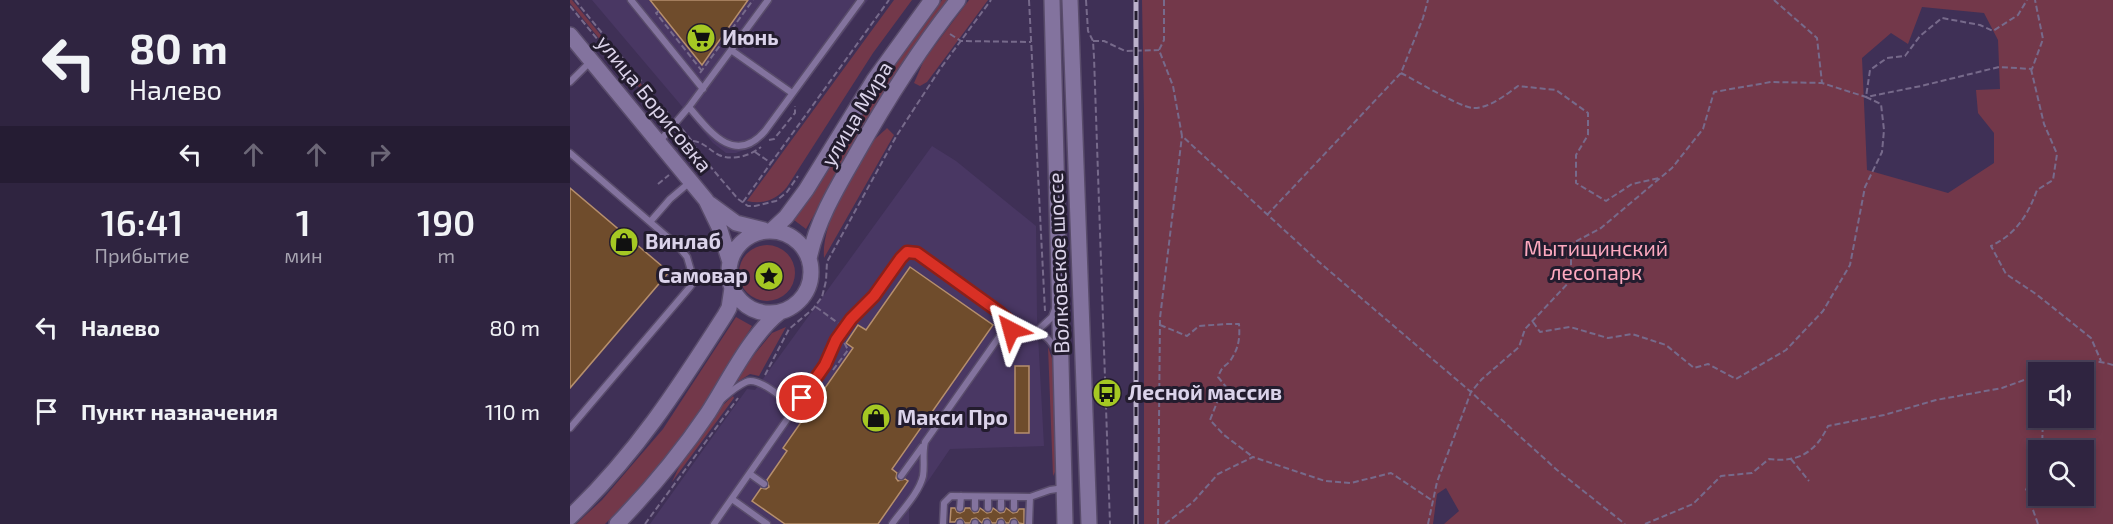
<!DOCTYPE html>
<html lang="ru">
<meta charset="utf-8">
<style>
:root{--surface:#2f2440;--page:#372c47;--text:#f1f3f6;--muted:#a7a4b1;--line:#4a4159}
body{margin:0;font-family:"Exo 2",sans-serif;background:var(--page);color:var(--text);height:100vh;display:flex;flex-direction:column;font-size:22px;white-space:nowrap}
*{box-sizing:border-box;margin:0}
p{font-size:20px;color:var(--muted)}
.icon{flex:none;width:33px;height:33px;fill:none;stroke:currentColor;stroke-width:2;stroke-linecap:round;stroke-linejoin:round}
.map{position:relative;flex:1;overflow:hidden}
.drawer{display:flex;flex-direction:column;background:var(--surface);width:570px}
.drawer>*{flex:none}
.hud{background:#2f2440;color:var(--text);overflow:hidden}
.tools{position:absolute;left:1458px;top:362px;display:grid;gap:12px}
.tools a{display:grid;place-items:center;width:66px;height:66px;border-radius:0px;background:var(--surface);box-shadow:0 3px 9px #0003,0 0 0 2px var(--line);font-size:30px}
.pin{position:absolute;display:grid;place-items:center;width:51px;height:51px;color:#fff;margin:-26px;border:3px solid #fff;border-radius:50%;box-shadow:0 2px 6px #0007}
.me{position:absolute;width:66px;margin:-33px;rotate:321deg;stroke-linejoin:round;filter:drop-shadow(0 0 4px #0008)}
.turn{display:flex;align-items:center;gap:21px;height:126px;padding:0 30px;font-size:27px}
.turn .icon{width:78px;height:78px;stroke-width:2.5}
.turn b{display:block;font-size:42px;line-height:51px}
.lanes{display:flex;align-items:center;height:57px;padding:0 30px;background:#0003;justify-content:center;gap:30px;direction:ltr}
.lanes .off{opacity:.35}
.eta{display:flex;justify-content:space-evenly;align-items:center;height:102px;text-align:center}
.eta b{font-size:36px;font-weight:600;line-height:42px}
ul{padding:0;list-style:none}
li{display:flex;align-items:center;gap:18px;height:84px;padding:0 30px}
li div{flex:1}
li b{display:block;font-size:22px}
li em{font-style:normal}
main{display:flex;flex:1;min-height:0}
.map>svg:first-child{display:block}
.built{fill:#493763}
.green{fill:#73384a;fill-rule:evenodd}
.building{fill:#6f4c2c;stroke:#b68f6d;stroke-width:1.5}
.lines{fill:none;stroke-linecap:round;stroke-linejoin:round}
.lane-casing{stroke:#594c6b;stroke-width:9}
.secondary-casing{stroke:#594c6b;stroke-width:18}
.path{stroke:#776a8b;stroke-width:2;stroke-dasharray:6 3;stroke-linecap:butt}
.lane{stroke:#83739e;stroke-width:6}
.secondary{stroke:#83739e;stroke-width:15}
.rail-casing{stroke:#bcb2cc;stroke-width:5}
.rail{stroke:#231c2e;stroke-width:3;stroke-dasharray:9;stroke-linecap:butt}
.route-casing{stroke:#8d1f18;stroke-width:15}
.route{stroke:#d93025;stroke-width:10}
.labels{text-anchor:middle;stroke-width:6;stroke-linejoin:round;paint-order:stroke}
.poi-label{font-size:21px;font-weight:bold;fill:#dbd3ea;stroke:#231c2e;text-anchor:start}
.street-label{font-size:21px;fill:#dbd3ea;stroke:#231c2e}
.park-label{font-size:21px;fill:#fda9bf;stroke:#231c2e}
</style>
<main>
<section class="drawer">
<div class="hud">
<div class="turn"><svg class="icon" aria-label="left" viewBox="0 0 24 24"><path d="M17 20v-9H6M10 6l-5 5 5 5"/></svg><div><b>80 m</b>Налево</div></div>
<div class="lanes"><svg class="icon" aria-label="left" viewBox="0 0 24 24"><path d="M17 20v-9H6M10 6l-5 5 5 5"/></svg><svg class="icon off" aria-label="ahead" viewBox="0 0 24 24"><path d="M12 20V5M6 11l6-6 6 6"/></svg><svg class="icon off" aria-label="ahead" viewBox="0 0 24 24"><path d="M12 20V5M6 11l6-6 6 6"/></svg><svg class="icon off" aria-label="right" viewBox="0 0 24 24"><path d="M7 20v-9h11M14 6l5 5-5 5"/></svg></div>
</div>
<div class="eta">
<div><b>16:41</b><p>Прибытие</p></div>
<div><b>1</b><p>мин</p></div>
<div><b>190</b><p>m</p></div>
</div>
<ul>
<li><svg class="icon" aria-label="left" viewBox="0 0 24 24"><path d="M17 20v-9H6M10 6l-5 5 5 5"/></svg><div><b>Налево</b></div><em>80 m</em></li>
<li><svg class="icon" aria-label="arrive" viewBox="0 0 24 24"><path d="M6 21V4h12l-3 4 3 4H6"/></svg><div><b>Пункт назначения</b></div><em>110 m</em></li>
</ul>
</section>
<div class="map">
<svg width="1543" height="524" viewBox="0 0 1543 524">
<rect width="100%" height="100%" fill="#3f3056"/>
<path class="built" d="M22,0H298L196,136L185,146L166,153H156L143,143Z
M362,146L386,161L466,226L467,317L474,446L380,449L339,509V524H80L177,389L185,390Z"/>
<path class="green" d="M0,0H2L90,107L86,108L0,3Z
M324,0H342L303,53L217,187C207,199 194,205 177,201Z
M372,0H380L301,115L236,229L224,220L311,85Z
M399,0H418L357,82L350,86L344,83L354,60Z
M572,0H1543V524H874L889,511L876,488L867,494L863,524H574V110ZM1352,7L1414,13L1428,40L1430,89L1406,90L1408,113L1424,133V163L1378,193L1297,170L1292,58L1321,33L1338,44ZM1468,372H1514V417H1468ZM1468,450H1514V495H1468Z
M317,128L324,135L254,258C251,226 281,170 301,144C305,138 312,133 317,128Z
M169 273a28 28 0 1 1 56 0a28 28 0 1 1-56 0Z
M166,317L182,326C162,360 142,394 119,427C95,462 66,494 35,524H6L32,500L93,429Z
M216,327L189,376L180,374L169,381L166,379L179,361L202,333Z
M478,347L484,364L487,468L483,476Z
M163,396L164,398L102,482C116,451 137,418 163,396Z"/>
<path class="building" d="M80,0H178L132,65Z
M0,188L99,272L0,388Z
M340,267L423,325L322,469L327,473L326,478L328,481L335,479L338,481L308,524H215L182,501L191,488L196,489L199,487L197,480L217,451L213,448L283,348L276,343L288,325L296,330Z
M445,366H459V433H445Z
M381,508H385L387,512L390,513L394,511L395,508H400L404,513L408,512L410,508L417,513L421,512L423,508L430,513L434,512L436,508L443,513L447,512L449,509H454V524L449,523L445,518L441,519L439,523H436L432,518L428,519L426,523H422L418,518L414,519L412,523L406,518L402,519L400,523H395L391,518L387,519L385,522H380Z"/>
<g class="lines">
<g class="lane-casing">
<path id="lane" d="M61,0L133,89
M161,50L222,93
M0,82L21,61
M119,107C140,132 165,166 195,131L291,0
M89,142L119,107L198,0
M0,153L109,247L117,257L124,281L120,287L0,428
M80,222L100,199L120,182
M441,330C462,331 475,329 486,350
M467,331L482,317L485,309
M152,399C159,393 167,386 176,382C189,376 214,400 225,408
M180,474L194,484
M331,476L352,447
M162,499L197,524
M390,508L391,496
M405,508V497
M418,508V497
M431,508V497
M444,508V497
M144,524L255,365L266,340L281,319L304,296L334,254L337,252L347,253L435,316L438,320L441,330L429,337L355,442C352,454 355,464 353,476C349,493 332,510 322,524
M373,524L374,503L381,496L460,497L480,490L494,488
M390,524V523
M405,524V523
M417,524V523
M431,524V523
M444,524V523
M459,524L460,497"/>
</g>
<g class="secondary-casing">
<path id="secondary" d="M482,0L495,524
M500,0L519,524
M0,35L136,200L149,227L160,262
M140,204L166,223L194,230
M201,231L216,217L236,190L304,80L362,0
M159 272a41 41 0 1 1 82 0a41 41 0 1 1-82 0Z
M239,259C246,223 266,189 284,158C315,103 348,50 388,0
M0,517C65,455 107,390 155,315L159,308L162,288
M47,524C80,490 111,453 138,413C158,382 181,334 210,312"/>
</g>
<path class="path" d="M5,0L100,116
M459,0L475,311
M516,0L518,31L523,41L524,57L540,524
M594,0V40L589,50L603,86L612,136L749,262L901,392L987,470L1055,524
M1204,0L1247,38L1252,83
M0,6L85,109L89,110L93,107
M89,11L86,13L132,71
M380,34L391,41L461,42
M523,41H534L555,51L589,50
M1461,69L1474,124L1487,154L1483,180L1467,190C1458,215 1446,234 1421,246L1436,274L1466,294L1521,338L1531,361
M130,73L183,0
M831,73C847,81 887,106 903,108C918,109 937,94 948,86L986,90L1018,113V135L1006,155V183L1036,201L1062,184L1089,178
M112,129L122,141L127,151L168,199L178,206H185L206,201L217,192L228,176
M199,140L204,139L225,113V106
M123,141C134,142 139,150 149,155C162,161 180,156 191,147
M185,152L201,163L319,0
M88,184L99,175
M173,202L201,163
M697,215L831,73L853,18L858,0
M246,307L268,323
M963,322L970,332L1000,327L1038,338L1062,334L1096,345L1124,368L1138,364L1166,379L1216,350L1253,311L1280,265L1295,187L1312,152L1314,130L1311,104L1296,97L1300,70L1317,58L1335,56L1350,36L1372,18L1410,25L1423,31L1448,15L1457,0
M590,325L617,336L629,326L656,324H669C670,337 669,347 662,358C657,367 653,363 648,377L657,388L650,395L640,420L654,435L683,457
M263,370L278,350L274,342
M1476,372C1499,364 1519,357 1543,365
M195,375L219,329L243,309L252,297L256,281L257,262L327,135L370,69L421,0
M1461,377L1468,398
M1472,450L1473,417
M1221,459L1239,481
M75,524L168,398
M588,524L590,318L612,136
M595,524L623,502L648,474L683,457L755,481L781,483L821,473L863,501
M858,524L867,482L901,392L912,379L949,347L955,329L1001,280V244L1031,228L1102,168L1133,129L1144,92L1201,82L1252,83L1296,97L1351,86L1429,67L1462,69L1473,39L1465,0
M1075,524L1123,504L1151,476L1182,473L1199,459C1228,463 1246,452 1258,426L1314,415L1366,400L1432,388L1468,375
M1468,524L1456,490L1468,460"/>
<use href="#lane" class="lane"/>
<use href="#secondary" class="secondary"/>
<g class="rail-casing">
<path id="rail" d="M566,524V0"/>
</g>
<use href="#rail" class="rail"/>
</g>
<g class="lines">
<g class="route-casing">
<path id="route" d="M232,398L255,365L266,340L281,319L304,296L331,258L337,252L347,253L429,312L438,320L441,330"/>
</g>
<use href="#route" class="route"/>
</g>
<defs>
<g id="supermarket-disc" transform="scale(1.5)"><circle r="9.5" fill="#a5c823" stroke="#231c2e"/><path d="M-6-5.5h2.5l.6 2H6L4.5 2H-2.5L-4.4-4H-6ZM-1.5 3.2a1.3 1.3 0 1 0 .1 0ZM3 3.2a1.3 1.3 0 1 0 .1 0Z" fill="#111"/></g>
<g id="shop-disc" transform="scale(1.5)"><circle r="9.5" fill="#a5c823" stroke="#231c2e"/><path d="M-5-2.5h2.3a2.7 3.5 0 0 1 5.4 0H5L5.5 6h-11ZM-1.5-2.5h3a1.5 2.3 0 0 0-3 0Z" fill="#111"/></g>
<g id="sight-disc" transform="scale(1.5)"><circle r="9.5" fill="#a5c823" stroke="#231c2e"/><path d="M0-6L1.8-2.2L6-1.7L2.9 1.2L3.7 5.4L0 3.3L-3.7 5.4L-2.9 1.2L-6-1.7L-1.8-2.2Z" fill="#111"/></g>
<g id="bus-disc" transform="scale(1.5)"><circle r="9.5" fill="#a5c823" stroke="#231c2e"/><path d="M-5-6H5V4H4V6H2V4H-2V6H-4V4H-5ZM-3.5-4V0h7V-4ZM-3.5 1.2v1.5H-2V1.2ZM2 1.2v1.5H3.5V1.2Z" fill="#111"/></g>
</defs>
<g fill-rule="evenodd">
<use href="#supermarket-disc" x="131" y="38"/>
<use href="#shop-disc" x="54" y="242"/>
<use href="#sight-disc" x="199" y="276"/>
<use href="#bus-disc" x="537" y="393"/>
<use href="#shop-disc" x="306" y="418"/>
</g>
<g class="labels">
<g class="poi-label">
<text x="152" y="45">Июнь</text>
<text x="75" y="249">Винлаб</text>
<text x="178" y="283" text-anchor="end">Самовар</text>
<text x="558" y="400">Лесной массив</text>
<text x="327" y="425">Макси Про</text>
</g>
<g class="street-label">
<text transform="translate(84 104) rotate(51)" y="7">улица Борисовка</text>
<text transform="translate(287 114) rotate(-59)" y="7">улица Мира</text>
<text transform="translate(489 263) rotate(-92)" y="7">Волковское шоссе</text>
</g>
<g class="park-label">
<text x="1026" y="256">Мытищинский<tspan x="1026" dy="24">лесопарк</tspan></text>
</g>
</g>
</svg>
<div class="tools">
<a><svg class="icon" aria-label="sound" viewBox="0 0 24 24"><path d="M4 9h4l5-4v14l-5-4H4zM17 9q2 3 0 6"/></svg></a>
<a><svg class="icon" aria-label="search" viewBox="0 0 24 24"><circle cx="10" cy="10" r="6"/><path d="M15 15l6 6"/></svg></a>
</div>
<div class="pin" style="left:232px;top:398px;background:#d93025"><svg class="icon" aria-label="arrive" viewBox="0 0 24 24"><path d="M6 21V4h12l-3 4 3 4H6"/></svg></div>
<svg class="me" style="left:441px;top:330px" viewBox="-20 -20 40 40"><path d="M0-17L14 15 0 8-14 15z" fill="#d93025" stroke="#fff" stroke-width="4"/></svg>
</div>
</main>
